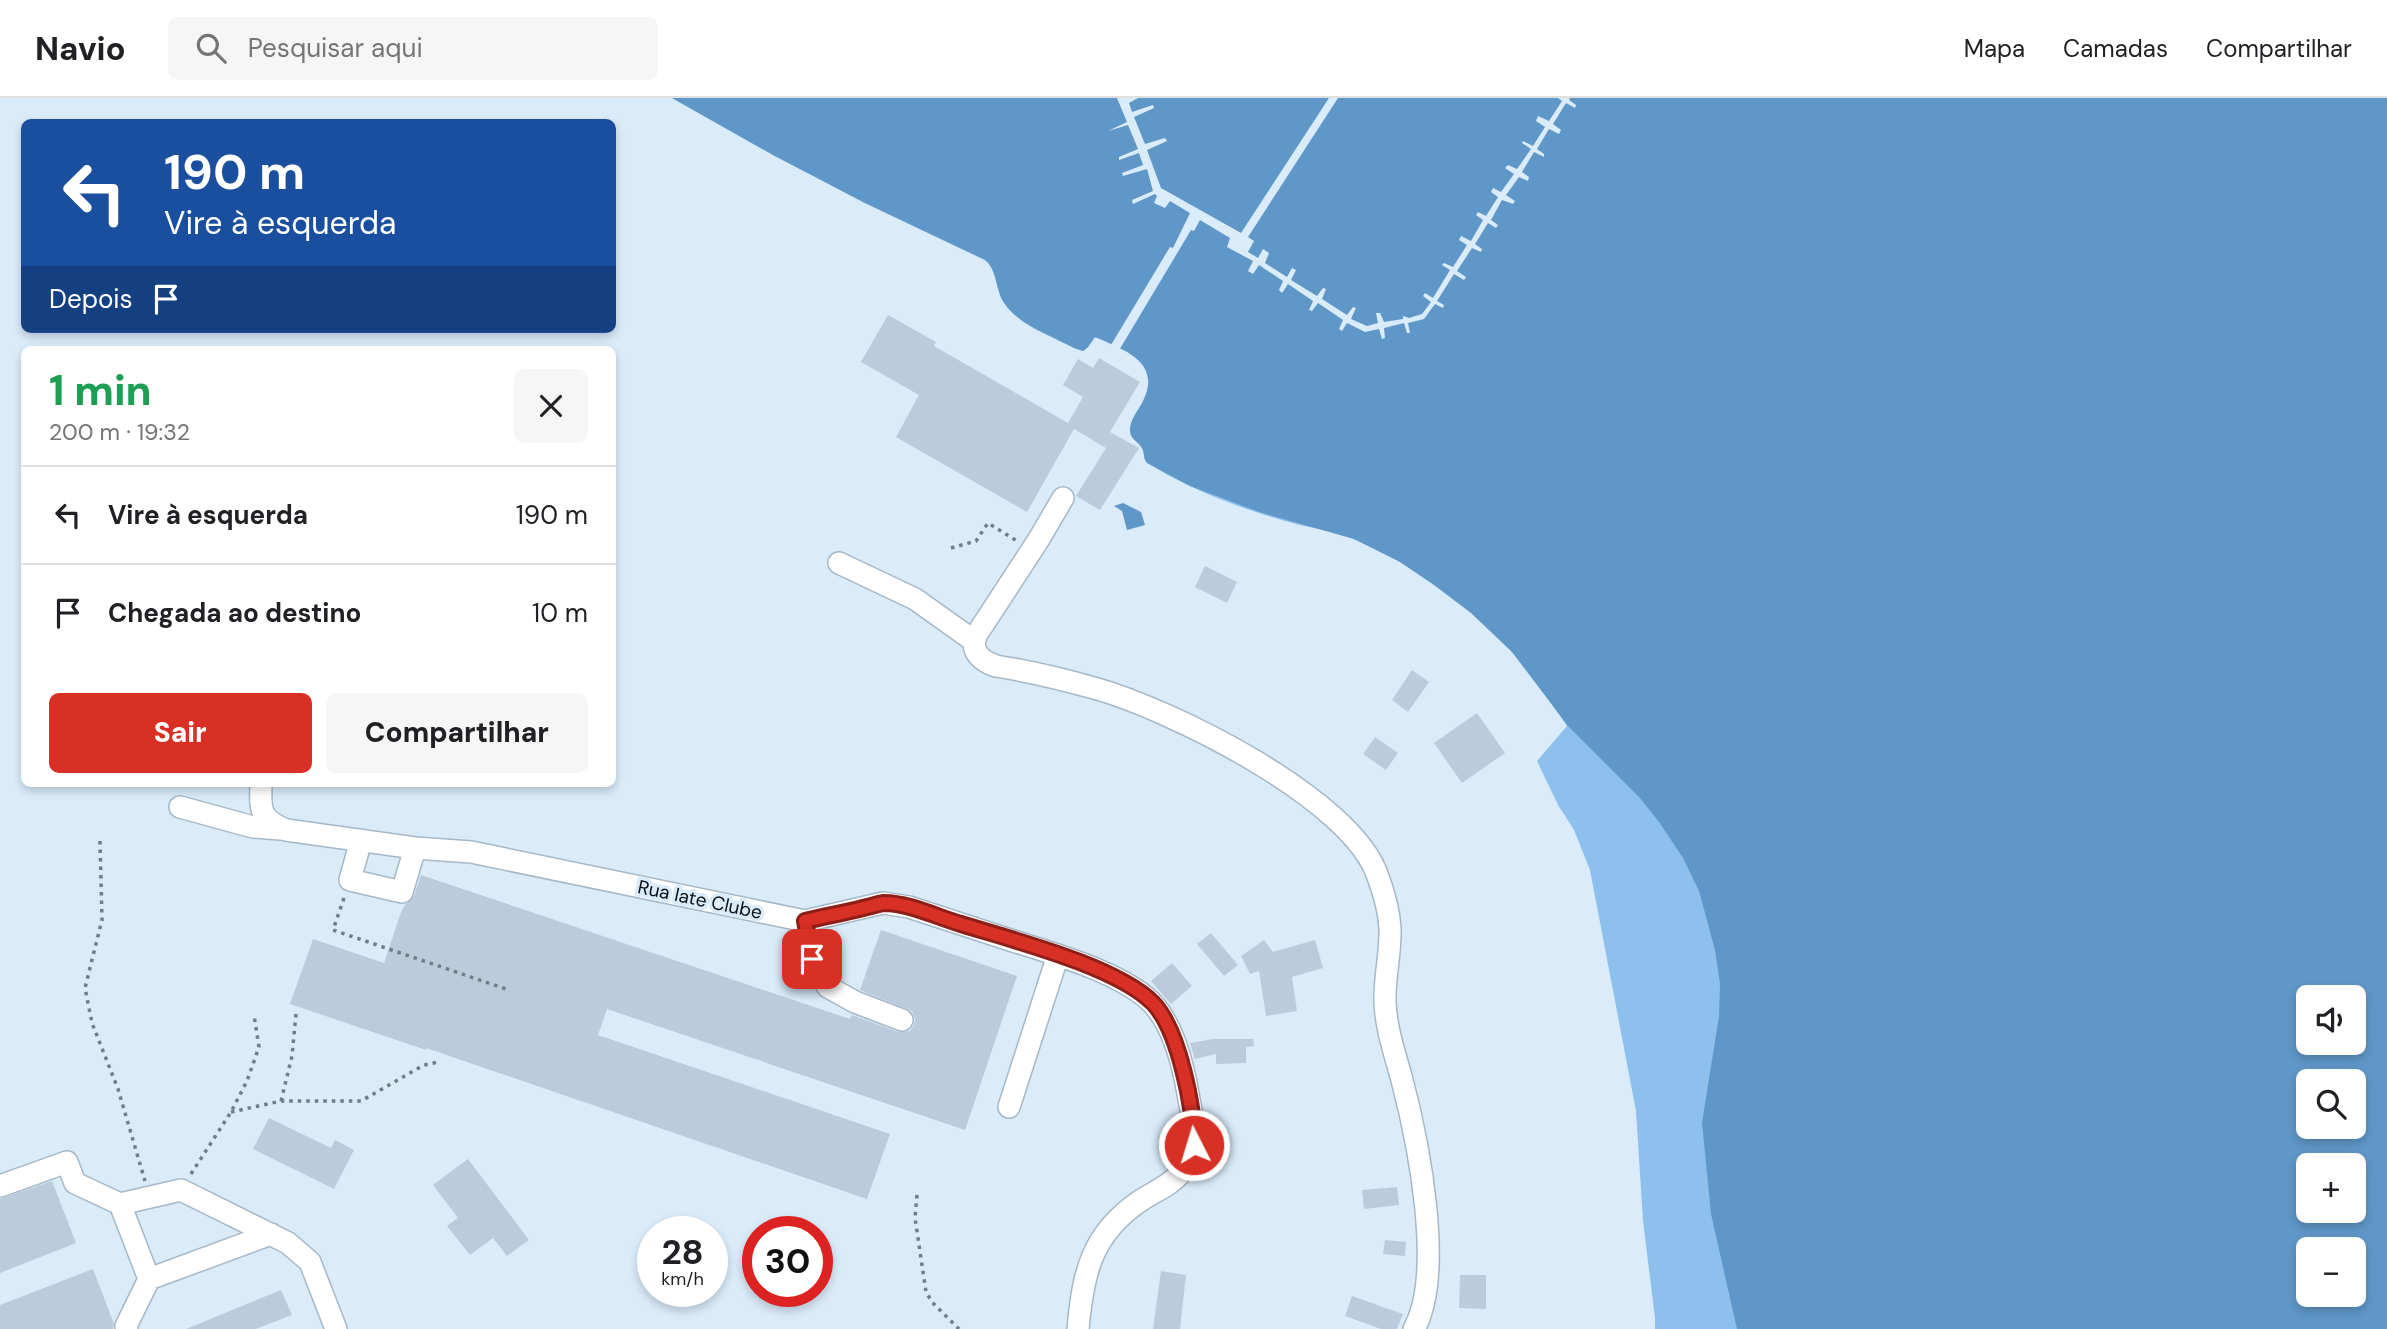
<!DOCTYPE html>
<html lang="pt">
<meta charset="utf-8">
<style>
:root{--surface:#fff;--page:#f6f6f6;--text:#202124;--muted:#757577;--line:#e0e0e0;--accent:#d93025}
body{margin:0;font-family:"DM Sans",sans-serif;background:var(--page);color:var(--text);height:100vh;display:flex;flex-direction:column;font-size:26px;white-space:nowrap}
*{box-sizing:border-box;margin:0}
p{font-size:23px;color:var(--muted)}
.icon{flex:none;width:38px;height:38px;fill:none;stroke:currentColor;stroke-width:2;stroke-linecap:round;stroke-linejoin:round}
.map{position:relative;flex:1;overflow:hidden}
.details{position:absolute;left:21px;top:248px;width:595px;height:441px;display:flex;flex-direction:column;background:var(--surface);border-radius:10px;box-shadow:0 4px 10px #0003}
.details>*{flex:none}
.guide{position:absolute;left:21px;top:21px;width:595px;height:214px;border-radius:10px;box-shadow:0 4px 10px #0003;background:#1a4fa0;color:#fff;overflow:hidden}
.controls{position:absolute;left:2296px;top:887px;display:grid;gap:14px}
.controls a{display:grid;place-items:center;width:70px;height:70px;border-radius:10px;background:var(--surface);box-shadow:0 4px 10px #0003;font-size:35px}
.speed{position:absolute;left:637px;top:1118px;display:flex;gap:14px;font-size:35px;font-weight:700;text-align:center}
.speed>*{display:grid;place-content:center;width:91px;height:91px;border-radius:50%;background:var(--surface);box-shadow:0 4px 10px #0003;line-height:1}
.speed small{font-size:18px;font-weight:400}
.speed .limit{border:10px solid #d22;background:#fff;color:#111}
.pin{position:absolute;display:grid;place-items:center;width:60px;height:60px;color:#fff;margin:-30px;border-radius:14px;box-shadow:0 4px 10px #0006}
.me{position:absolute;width:77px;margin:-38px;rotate:355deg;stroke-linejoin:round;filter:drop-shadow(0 0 5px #0008)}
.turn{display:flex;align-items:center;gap:24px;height:147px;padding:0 28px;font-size:32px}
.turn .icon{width:91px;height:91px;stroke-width:2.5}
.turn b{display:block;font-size:49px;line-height:60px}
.then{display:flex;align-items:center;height:66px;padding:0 28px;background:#0003;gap:14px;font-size:26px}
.round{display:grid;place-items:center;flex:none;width:74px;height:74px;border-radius:10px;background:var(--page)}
.overview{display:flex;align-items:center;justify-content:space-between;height:119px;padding:0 28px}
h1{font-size:42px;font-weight:800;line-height:52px;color:#1e9e55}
.cta{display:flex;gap:14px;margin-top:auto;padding:14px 28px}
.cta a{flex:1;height:80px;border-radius:10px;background:var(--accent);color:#fff;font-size:28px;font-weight:800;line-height:80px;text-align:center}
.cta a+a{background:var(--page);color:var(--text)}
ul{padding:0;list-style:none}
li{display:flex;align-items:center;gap:21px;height:98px;padding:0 28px;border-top:2px solid var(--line)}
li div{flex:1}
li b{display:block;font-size:26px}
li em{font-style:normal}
header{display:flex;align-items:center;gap:42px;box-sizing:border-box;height:98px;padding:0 35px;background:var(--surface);border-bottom:2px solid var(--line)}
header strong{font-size:33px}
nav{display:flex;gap:38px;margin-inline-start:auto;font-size:24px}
.search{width:490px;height:63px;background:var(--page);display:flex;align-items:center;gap:18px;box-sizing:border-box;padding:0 24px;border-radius:10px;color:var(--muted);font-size:26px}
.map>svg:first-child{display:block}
.green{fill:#8ec0ed}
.water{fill:#5f97c8;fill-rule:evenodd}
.pier{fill:#daebfa}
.building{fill:#bbcbdb}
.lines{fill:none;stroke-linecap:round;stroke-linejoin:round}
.minor-casing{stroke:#a6b7c6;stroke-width:24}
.path{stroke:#717d87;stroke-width:3.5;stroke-dasharray:3.5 5;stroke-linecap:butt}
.minor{stroke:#fff;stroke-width:21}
.route-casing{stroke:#8d1f18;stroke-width:18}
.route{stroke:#d93025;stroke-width:12}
.labels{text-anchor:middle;stroke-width:7;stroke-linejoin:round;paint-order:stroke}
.street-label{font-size:19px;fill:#0b1116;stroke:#daebfa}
</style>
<header>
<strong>Navio</strong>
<div class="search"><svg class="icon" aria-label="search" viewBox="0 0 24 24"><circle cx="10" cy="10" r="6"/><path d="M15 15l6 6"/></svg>Pesquisar aqui</div>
<nav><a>Mapa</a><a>Camadas</a><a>Compartilhar</a></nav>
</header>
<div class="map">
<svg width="2387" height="1231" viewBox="0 0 2387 1231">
<rect width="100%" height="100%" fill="#daebfa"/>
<path class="green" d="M672,0H805L1338,389L1662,687L1901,1231H1655V1220L1643,1123L1636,1013L1590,772L1574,732L1558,707L1537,663L1567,628C1550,603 1533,578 1513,555C1470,508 1412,464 1353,441C1334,433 1315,431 1296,426C1250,414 1187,391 1148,365C1143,360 1145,356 1142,350C1138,343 1131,342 1130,333C1130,323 1136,315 1141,307C1164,266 1128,253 1095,239L1088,249L1083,253L1074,250C1052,238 1019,227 1005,206C995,193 998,172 985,162L865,105L773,57Z"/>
<path class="water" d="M672,0H2387V1231H1737L1711,1116L1702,1025L1719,918L1720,886L1715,852L1699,793L1683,760L1659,724L1639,699L1568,628L1512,554L1471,515L1434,487L1400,464L1354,441L1259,414L1190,388L1147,365C1143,360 1145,356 1142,350C1138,343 1131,342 1130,333C1130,323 1136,315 1141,307C1164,266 1128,253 1095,239L1088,249L1083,253L1074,250C1052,238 1019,227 1005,206C995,193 998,172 985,162L865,105L773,57ZM2308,900H2354V945H2308ZM2308,984H2354V1029H2308ZM2308,1068H2354V1113H2308ZM2308,1152H2354V1197H2308Z
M1123,405L1141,414L1145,427L1127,432L1122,413L1114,408Z"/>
<path class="pier" d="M1117,0H1138L1129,5L1132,14L1153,7L1154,10L1134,19L1145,46L1165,40L1167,43L1147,52L1161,90L1241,135L1329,0H1338L1248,139L1254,143L1248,154L1258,160L1263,151L1269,155L1265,165L1287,179L1292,170L1296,172L1291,182L1317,198L1323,190L1326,191L1322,201L1347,217L1353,209L1356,210L1351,221L1367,228L1378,225L1376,215H1380L1384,224L1403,221V218L1409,220L1422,216L1431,204L1423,198L1425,195L1433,200L1450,172L1442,167L1444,165L1453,169L1467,147L1459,142L1461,138L1471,143L1483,122L1476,117L1478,114L1486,118L1498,99L1491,94L1493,90L1501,94L1514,76L1505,70L1508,67L1517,71L1531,51L1522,45L1523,43L1533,48L1545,29L1536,23L1538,18L1549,23L1562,3L1558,0H1570L1569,2L1576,7L1575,10L1566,5L1553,26L1561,32L1559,36L1549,31L1537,51L1544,56V59L1534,54L1522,74L1529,79L1528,83L1519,79L1506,97L1515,103L1513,106L1502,102L1491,122L1498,127L1496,130L1488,125L1475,146L1482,151L1481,154L1472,150L1457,173L1466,179L1464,182L1454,176L1437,203L1444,207L1443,210L1435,206L1424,221L1408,225L1410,235H1407L1404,225L1384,230L1385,240L1382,241L1379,231L1365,234L1347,225L1342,233L1339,231L1343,222L1318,205L1312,213L1309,212L1313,203L1288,186L1282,195L1279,192L1283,183L1259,167L1253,176L1248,173L1253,163L1227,149L1230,140L1200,122L1194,133L1191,132L1118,254L1110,250L1111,247L1170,149L1173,150L1190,115L1170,103L1165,110L1154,105L1157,98L1155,96L1133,106L1132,102L1153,93L1147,71L1123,78L1122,75L1143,67L1139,55L1119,62V59L1138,51L1128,27L1108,33L1127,24Z"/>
<path class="building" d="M888,217L936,244L934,248L1068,325L1083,299L1063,287L1078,261L1093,270L1099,260L1140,284L1110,334L1139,350L1100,412L1076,398L1106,350L1074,331L1027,414L896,339L919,297L861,264Z
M1205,468L1237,484L1227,505L1195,489Z
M1412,572L1429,584L1408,614L1392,602Z
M1477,615L1505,655L1462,685L1434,645Z
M1375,639L1398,655L1386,672L1363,656Z
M421,777L850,921L852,917L898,934L910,933L914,927L915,921L912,913L860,892L881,832L1017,878L965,1032L607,911L598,937L890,1036L867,1101L426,950V952L290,906L313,841L384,865L401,814L405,807L414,798Z
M1211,835L1238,867L1224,878L1197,846Z
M1264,842L1273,854L1315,842L1323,870L1292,879L1297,913L1266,918L1259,873L1250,876L1241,858Z
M1172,865L1192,888L1171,906L1151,883Z
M1213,941H1253L1254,948L1246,949V965L1216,966V956L1195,961L1190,945Z
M269,1020L331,1050L335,1042L354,1052L334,1091L253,1051Z
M468,1061L529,1142L507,1158L493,1140L470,1157L447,1128L458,1120L433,1087Z
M52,1083L76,1145L0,1175V1101Z
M1397,1089L1399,1107L1364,1111L1362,1092Z
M1385,1142L1406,1144L1405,1158L1383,1156Z
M93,1171L114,1226L113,1231H0V1207Z
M1161,1173L1186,1177L1180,1231H1153Z
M1460,1177H1486V1211L1459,1210Z
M281,1192L292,1217L256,1231H186Z
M1352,1198L1403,1216L1397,1231H1381L1345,1218Z"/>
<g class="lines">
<g class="minor-casing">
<path id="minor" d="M1063,400L1039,441L977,536C969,553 981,563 996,568C1028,573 1062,581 1094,590C1170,611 1353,701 1378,779C1384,795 1389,813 1390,830C1391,855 1384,880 1385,904C1386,931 1395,956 1402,982C1418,1043 1445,1175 1414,1231
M839,465L915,501L974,543
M261,686C260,713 260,721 286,732L415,750L471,754L805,823L883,805L909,809C942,820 976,831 1010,842C1051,855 1125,875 1154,907C1174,930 1183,966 1188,996C1193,1022 1200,1049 1183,1072C1172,1087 1155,1093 1140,1103C1091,1136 1083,1176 1078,1231
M180,709L253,729L280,731
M361,742L350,782L402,794L415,750
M805,823L812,861L828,889L855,904L902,922
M1009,1009L1058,857
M0,1088L67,1064L75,1085L120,1106L181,1092L288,1145L310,1164L336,1231
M120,1106L149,1181L271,1136
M127,1231L126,1228L149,1181"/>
</g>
<path class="path" d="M951,450L976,443L988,425L1017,443
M100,743L102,822L85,890L92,925L118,991L145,1083
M344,800L333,832L509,892
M281,1003L292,958L296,916
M231,1014L281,1003H361L424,967L438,964
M191,1076L231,1014L247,983L259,949L254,917
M917,1097L915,1120L926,1194L932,1204L959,1231"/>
<use href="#minor" class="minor"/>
</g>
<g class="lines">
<g class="route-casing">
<path id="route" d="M812,861L805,823C825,818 844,815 863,810C869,809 877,806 884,805C909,805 937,819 961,826C1012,842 1116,868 1153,905C1179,932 1194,1010 1194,1047"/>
</g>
<use href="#route" class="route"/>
</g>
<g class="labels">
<g class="street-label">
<text transform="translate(700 801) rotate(12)" y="7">Rua Iate Clube</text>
</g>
</g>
</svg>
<div class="controls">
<a><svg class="icon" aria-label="sound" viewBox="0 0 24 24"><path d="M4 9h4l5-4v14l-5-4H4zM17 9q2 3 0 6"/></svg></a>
<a><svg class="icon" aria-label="search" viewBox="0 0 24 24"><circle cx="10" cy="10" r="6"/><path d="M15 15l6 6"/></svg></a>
<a>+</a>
<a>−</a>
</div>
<div class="speed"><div>28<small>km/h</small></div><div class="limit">30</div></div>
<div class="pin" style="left:812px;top:861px;background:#d93025"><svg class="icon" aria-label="arrive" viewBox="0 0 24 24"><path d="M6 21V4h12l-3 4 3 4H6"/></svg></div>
<svg class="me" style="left:1194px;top:1047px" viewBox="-20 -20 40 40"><circle r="17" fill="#d93025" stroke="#fff" stroke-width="3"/><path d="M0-11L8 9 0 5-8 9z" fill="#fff"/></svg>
<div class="guide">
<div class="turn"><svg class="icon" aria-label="left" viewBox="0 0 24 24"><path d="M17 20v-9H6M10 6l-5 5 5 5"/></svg><div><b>190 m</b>Vire à esquerda</div></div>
<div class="then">Depois<svg class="icon" aria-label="arrive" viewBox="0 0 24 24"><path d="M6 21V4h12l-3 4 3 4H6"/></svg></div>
</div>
<section class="details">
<div class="overview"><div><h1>1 min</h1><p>200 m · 19:32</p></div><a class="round"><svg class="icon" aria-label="close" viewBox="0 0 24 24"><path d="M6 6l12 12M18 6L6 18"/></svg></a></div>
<ul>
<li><svg class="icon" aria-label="left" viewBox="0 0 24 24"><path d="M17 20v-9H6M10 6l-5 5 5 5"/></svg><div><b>Vire à esquerda</b></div><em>190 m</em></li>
<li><svg class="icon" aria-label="arrive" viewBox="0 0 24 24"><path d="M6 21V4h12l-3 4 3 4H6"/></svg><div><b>Chegada ao destino</b></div><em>10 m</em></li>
</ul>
<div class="cta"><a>Sair</a><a>Compartilhar</a></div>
</section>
</div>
